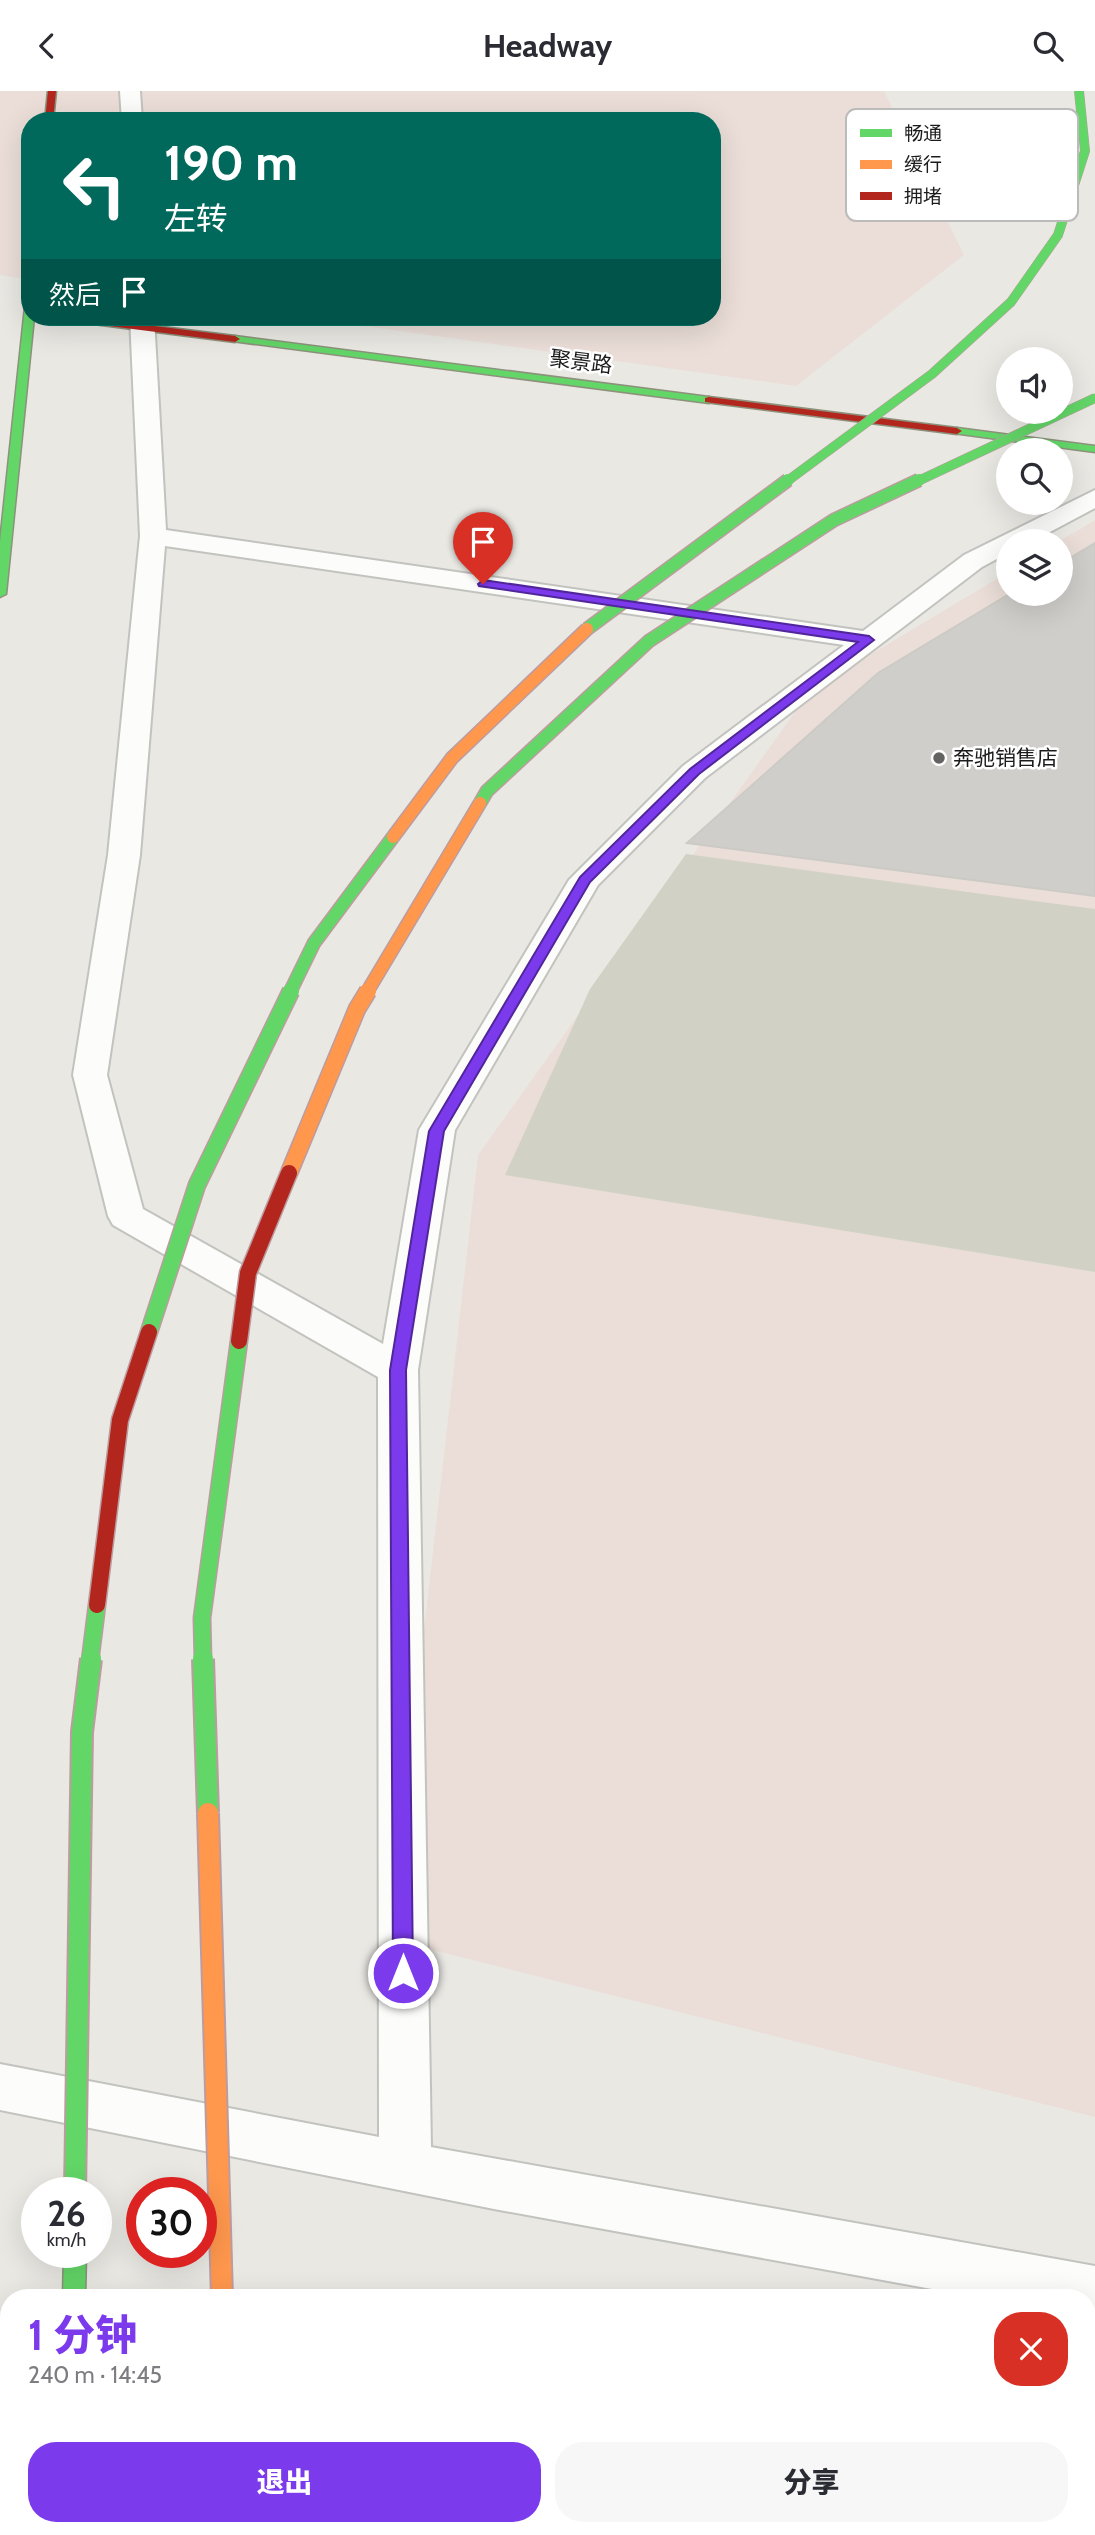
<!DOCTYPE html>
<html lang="zh">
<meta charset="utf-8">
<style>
:root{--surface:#fff;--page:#f7f7f7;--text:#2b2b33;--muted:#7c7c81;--accent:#7c3aed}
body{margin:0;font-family:Cabin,"Noto Sans SC",sans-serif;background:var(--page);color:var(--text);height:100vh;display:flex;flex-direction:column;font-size:26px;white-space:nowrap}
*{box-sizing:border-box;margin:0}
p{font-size:23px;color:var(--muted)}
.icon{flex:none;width:38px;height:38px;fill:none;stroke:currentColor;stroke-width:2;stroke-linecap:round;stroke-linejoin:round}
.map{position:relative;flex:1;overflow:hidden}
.details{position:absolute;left:0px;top:2198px;width:1096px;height:247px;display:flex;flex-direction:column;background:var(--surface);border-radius:28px 28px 0 0;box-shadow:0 7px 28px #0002}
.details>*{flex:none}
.hud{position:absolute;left:21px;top:21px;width:700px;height:214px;border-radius:28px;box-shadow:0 7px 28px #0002;background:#00695c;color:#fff;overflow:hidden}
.buttons{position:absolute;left:996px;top:256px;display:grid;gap:14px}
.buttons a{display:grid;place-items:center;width:77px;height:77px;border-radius:50%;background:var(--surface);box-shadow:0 7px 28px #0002;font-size:35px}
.speed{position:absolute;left:21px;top:2086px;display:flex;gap:14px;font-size:35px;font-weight:700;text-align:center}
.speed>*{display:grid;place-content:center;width:91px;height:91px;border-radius:50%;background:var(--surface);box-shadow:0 7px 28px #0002;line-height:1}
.speed small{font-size:18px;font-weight:400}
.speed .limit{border:10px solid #d22;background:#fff;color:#111}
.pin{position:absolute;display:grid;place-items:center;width:60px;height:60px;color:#fff;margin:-72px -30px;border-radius:50% 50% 50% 0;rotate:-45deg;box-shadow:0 0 7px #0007}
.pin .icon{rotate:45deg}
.me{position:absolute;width:77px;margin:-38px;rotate:0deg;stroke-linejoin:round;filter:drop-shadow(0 0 5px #0008)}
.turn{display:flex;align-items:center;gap:24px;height:147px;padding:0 28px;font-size:32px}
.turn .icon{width:91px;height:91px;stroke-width:2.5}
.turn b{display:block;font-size:49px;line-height:60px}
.then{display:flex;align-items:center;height:66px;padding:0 28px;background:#0003;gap:14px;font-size:26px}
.round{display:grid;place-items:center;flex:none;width:74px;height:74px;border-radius:28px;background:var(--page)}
.overview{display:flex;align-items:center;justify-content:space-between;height:119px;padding:0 28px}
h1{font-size:42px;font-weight:800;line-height:52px;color:var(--accent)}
.primary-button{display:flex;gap:14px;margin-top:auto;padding:14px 28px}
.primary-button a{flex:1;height:80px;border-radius:28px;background:var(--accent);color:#fff;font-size:28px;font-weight:800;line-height:80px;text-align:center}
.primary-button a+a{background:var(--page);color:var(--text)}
header{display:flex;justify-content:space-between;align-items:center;height:91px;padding:0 28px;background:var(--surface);font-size:32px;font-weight:800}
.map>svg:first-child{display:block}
.commercial{fill:#ebded8}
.construction{fill:#d1d2c5}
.building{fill:#d0ceca;stroke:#cccac4;stroke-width:2}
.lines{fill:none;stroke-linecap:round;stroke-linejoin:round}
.street-casing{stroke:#c2c2bf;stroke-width:4}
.fast-casing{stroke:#8d927c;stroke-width:3}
.slow-casing{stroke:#8d927c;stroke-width:3}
.jam-casing{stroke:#8d927c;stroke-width:3}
.street{fill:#fcfcfb;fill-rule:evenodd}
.fast{fill:#63d668;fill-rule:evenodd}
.slow{fill:#ff974d;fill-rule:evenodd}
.jam{fill:#b3261e;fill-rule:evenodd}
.fast-bridge-far3-casing{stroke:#bd9ca0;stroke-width:10;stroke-linecap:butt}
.fast-bridge-far2-casing{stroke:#bd9ca0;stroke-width:15;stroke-linecap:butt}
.fast-bridge-far1-casing{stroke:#bd9ca0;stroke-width:19;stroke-linecap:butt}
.fast-bridge-casing{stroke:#bd9ca0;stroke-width:24;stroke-linecap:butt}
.slow-bridge-far2-casing{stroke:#bd9ca0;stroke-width:15;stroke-linecap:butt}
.slow-bridge-far1-casing{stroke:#bd9ca0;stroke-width:19;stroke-linecap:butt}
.slow-bridge-casing{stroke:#bd9ca0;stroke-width:24;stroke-linecap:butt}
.jam-bridge-casing{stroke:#bd9ca0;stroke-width:19;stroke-linecap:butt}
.fast-bridge-far3{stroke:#63d668;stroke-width:9}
.fast-bridge-far2{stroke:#63d668;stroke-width:12}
.fast-bridge-far1{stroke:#63d668;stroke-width:16}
.fast-bridge{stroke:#63d668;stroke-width:20}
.slow-bridge-far2{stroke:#ff974d;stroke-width:12}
.slow-bridge-far1{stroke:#ff974d;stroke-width:16}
.slow-bridge{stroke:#ff974d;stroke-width:20}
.jam-bridge{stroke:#b3261e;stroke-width:16}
.route{fill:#7c3aed;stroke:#51269a;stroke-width:2}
.poi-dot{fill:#636361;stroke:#fff;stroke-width:2.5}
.labels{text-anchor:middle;stroke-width:5;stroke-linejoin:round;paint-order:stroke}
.far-street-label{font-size:21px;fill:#1b1b1b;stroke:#fff}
.far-poi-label{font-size:21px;fill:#1b1b1b;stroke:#fff;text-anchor:start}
.key{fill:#fff;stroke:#bbb;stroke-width:2}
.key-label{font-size:19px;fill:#1b1b1b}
</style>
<header><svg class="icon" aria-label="back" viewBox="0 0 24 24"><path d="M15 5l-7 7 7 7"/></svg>Headway<svg class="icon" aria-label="search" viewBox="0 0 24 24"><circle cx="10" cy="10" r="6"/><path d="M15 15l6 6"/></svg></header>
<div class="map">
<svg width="1095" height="2444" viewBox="0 0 1095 2444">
<rect width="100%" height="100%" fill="#e9e8e3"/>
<path class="commercial" d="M0,0H884L964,164L796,295L298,226H712V30H30V189L0,184Z
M1095,429V2026L389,1848L478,1064L810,600L1008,481V502H1060V450Z"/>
<path class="construction" d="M686,763L1095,818V1181L505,1084L590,898Z"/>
<path class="building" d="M1095,452V805L687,752L878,582L1011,502H1060V473Z"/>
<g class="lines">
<g class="street-casing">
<path id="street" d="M120,0H140L142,30H122Z
M130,226H154L166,439L863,540L964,464L1095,399V417L1033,450H1008V462L982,476L705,687L598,794L455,1039L418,1279L431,2056L1095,2175V2227L1087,2226V2207H981L494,2118L0,2019V1973L379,2046L378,1286L113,1134L108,1125L73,984L108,764L140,445ZM165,455L844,554L683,675L569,789L419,1039L383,1253L143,1118L107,984L140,764Z"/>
</g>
<g class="fast-casing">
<path id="fast" d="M30,213V226H34L6,503L0,506V451L25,216Z
M235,245L709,306L714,309L709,312L232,250V246Z
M957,337L1095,355V361L953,342L952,340Z
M64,2161H86L85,2207H63Z"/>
</g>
<g class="slow-casing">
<path id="slow" d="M217,2436H241V2444H217Z"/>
</g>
<g class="jam-casing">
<path id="jam" d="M48,0H56L53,30H45Z
M57,226H82L235,245L240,248L235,251L62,229Z
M709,306L957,337L962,340L957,343L705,311V307Z
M59,2436H83V2444H59Z"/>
</g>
<use href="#street" class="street"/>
<use href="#fast" class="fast"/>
<use href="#slow" class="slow"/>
<use href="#jam" class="jam"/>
<g class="fast-bridge-far3-casing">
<path id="fast-bridge-far3" d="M786,391L932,283L1011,211L1058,144L1085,60L1079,0
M916,391L1095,307"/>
</g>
<g class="fast-bridge-far2-casing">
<path id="fast-bridge-far2" d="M587,538L788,389
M480,712L487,700L649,550L834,429L919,389
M290,901L314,852L393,746"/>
</g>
<g class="fast-bridge-far1-casing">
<path id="fast-bridge-far1" d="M149,1241L197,1094L291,900
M90,1570L97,1514
M203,1570L202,1527L239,1250"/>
</g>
<g class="fast-bridge-casing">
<path id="fast-bridge" d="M203,1568L208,1722
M75,2102L82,1641L91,1568"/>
</g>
<g class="slow-bridge-far2-casing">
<path id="slow-bridge-far2" d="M393,746L452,667L587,538
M367,901L480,712"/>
</g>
<g class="slow-bridge-far1-casing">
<path id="slow-bridge-far1" d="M289,1082L357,918L368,900"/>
</g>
<g class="slow-bridge-casing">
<path id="slow-bridge" d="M208,1722L222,2207"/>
</g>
<g class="jam-bridge-casing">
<path id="jam-bridge" d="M239,1250L248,1182L289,1082
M97,1514L120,1329L149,1241"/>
</g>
<use href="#fast-bridge-far3" class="fast-bridge-far3"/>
<use href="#fast-bridge-far2" class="fast-bridge-far2"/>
<use href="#fast-bridge-far1" class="fast-bridge-far1"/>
<use href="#fast-bridge" class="fast-bridge"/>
<use href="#slow-bridge-far2" class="slow-bridge-far2"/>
<use href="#slow-bridge-far1" class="slow-bridge-far1"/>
<use href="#slow-bridge" class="slow-bridge"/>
<use href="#jam-bridge" class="jam-bridge"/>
</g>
<path class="route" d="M483,489L869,545L874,549L699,683L590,791L444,1040L406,1279L413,1882L410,1889L403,1891L396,1889L393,1882L390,1279L429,1040L580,786L690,678L858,551L479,495L478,493Z"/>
<circle class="poi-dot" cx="939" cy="667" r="7"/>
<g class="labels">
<g class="far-street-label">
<text transform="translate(581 271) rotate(7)" y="7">聚景路</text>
</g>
<g class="far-poi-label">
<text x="953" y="674">奔驰销售店</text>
</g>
</g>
<rect x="846" y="18" width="232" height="112" rx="10" class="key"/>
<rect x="860" y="38" width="32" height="8" fill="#63d668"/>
<rect x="860" y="69" width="32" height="9" fill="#ff974d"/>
<rect x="860" y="101" width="32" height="8" fill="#b3261e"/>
<g class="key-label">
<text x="904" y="49">畅通</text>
<text x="904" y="80">缓行</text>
<text x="904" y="112">拥堵</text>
</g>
</svg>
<div class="buttons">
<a><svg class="icon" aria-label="sound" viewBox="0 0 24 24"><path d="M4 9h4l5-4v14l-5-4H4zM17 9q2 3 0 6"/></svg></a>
<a><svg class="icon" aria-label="search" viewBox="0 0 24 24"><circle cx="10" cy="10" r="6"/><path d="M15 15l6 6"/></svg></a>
<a><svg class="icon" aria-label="layers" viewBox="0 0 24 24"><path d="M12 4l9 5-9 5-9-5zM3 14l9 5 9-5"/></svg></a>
</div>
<div class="speed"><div>26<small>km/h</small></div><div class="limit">30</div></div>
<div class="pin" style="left:483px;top:493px;background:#d93025"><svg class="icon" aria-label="arrive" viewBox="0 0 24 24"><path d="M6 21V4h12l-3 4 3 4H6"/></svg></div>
<svg class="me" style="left:403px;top:1882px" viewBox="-20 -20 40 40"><circle r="17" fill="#7c3aed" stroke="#fff" stroke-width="3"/><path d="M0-11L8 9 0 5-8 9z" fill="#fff"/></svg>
<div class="hud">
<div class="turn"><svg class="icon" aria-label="left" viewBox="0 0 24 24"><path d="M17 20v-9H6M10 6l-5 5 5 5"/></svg><div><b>190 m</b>左转</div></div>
<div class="then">然后<svg class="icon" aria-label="arrive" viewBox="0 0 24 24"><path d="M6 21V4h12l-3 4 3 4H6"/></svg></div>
</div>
<section class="details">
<div class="overview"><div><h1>1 分钟</h1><p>240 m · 14:45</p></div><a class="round" style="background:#d93025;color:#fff"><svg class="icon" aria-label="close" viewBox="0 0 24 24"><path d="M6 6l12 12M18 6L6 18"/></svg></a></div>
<div class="primary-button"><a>退出</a><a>分享</a></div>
</section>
</div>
